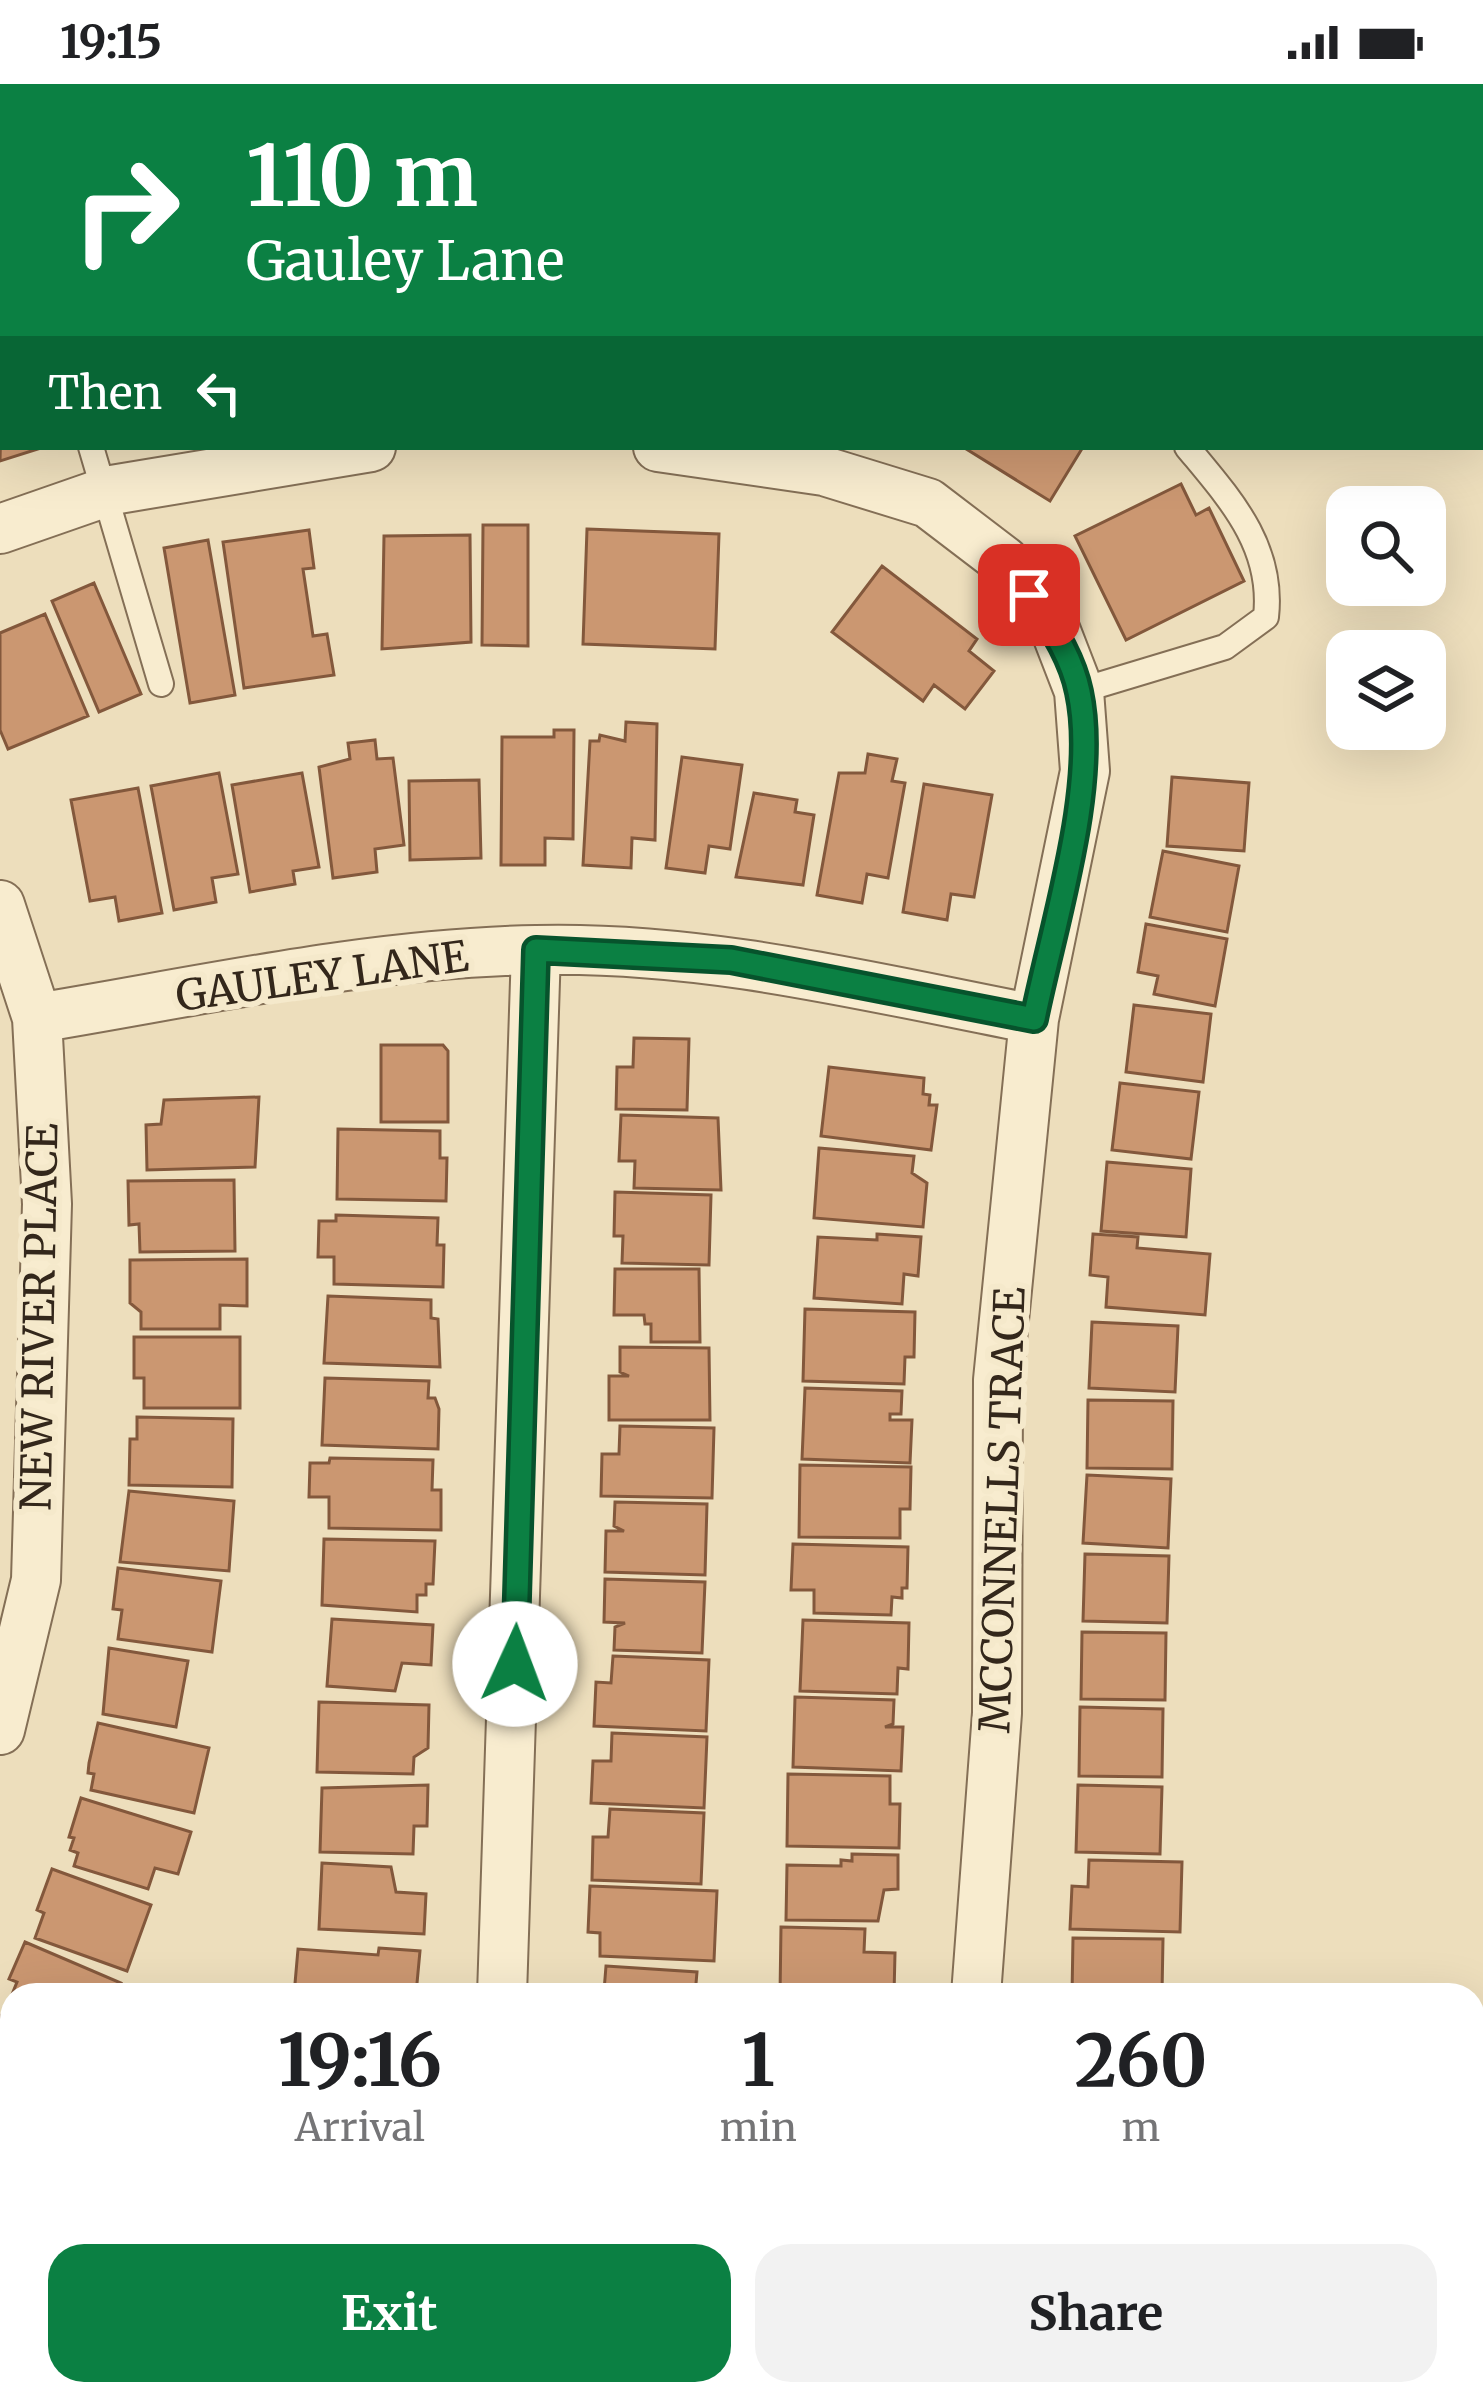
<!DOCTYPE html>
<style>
:root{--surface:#fff;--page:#f2f2f2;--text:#202124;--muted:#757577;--accent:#0b8043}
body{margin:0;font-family:Merriweather,serif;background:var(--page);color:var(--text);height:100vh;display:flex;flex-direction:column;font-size:45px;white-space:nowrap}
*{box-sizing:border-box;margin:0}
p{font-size:39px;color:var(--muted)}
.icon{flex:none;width:66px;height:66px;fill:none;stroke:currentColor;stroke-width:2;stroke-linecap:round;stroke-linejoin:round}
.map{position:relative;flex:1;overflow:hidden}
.details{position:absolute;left:0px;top:1899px;width:1485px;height:423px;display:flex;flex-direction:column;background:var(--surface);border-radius:36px 36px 0 0;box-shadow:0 12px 48px #0002}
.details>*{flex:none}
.top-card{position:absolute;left:0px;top:0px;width:1485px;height:366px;box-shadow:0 12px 48px #0002;background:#0b8043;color:#fff;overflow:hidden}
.tools{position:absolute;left:1326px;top:402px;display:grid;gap:24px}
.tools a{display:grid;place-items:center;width:120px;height:120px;border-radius:24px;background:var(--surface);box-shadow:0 12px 48px #0002;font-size:60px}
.pin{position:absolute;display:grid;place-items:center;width:102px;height:102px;color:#fff;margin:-51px;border-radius:24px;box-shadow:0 6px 18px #0006}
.me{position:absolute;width:132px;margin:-66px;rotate:2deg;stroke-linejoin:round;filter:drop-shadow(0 0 9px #0008)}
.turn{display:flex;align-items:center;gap:42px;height:252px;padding:0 48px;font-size:54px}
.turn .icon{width:156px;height:156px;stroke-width:2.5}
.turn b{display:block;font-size:84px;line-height:102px}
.then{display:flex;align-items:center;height:114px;padding:0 48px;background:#0003;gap:24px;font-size:45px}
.eta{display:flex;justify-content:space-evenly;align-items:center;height:204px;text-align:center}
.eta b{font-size:72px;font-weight:700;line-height:84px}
.action{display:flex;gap:24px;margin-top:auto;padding:24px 48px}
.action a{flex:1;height:138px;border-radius:36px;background:var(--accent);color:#fff;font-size:48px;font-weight:700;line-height:138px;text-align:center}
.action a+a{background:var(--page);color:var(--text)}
.status{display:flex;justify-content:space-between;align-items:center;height:84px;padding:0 60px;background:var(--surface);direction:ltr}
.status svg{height:33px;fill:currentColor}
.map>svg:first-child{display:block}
.building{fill:#cb9771;stroke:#83583c;stroke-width:3}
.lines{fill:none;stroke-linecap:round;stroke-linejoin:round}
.lane-casing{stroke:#846f56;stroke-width:28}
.street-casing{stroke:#846f56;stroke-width:52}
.lane{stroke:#f8eccf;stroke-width:24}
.street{stroke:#f8eccf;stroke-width:48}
.rail{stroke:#33271b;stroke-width:9;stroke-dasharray:21 21;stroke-linecap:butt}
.route-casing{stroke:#07532c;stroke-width:30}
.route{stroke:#0b8043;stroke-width:21}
.labels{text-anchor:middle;stroke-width:12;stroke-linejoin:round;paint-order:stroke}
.street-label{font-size:42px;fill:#33271b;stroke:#f5e9cb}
</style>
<div class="status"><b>19:15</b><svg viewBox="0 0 49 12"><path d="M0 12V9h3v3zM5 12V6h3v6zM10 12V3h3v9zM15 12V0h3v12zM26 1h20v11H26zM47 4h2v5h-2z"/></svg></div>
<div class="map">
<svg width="1483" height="2320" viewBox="0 0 1483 2320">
<rect width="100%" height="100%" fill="#eddebc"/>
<path class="building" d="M3,250V363H44L0,377Z
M963,363H1083L1050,417Z
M1181,400L1196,431L1209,424L1244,497L1126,556L1075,452Z
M483,441H528V562L482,561Z
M587,445L719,450L715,565L583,560Z
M309,446L314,484L303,485L313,552L327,550L334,591L244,604L223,458Z
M470,451L471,558L382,565L384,452Z
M208,456L235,611L190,619L164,464Z
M882,482L977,555L969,567L994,587L965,625L934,601L923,617L832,548Z
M94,499L141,610L99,628L52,517Z
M45,530L88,632L8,665L0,646V549Z
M626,638L657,640L655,756L632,754L631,784L583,781L590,657H599L600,651L625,657Z
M554,646H574L573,755L545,754V781H501L502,653H554Z
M375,656L377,675L393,674L404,761L375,765L377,788L333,794L319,683L350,675L348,659Z
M868,670L897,675L892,697L905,699L888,794L867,790L862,819L817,811L839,689H865Z
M682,673L742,681L730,765L709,762L705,789L666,784Z
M219,689L238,790L212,794L216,818L174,826L151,702Z
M302,689L319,783L293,787L295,800L250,808L232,701Z
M1172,693L1249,699L1244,767L1167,762Z
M479,696L481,774L410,776L409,697Z
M924,700L992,711L974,813L951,810L947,836L903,828Z
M138,704L162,829L119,837L115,813L90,817L71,716Z
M754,709L797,716L795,728L814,731L803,801L736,793Z
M1163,767L1239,782L1227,848L1150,833Z
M1146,840L1227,855L1215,922L1154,910L1158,892L1138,888Z
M1134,921L1211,930L1203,998L1126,988Z
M634,954L689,955L687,1026L616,1025L617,983H633Z
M381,961H443L448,967V1038H381Z
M829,983L924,994L923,1010L930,1011L929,1021H937L931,1066L821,1052Z
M1120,999L1199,1008L1191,1075L1112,1066Z
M259,1013L255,1083L147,1086L146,1041L161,1040L164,1016Z
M621,1031L718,1034L721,1106L634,1104L635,1077H619Z
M338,1045L440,1047V1074H447L446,1117L337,1115Z
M819,1064L914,1072L912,1089L927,1099L923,1143L814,1134Z
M1107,1078L1191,1085L1186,1153L1101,1147Z
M234,1096L235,1167L140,1168L139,1140L129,1141L128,1097Z
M615,1108L711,1111L709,1181L622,1179L623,1152H614Z
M336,1131L438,1134L437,1161H444L443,1203L334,1200V1173H318L319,1137H336Z
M877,1150L921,1153L918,1192L904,1190L902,1220L814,1214L818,1153L877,1156Z
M1093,1150L1138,1153L1137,1164L1210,1170L1205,1231L1106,1223L1108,1193L1090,1191Z
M247,1175V1222L220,1221V1245H141V1228L130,1219V1176Z
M615,1185H699L700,1258H651V1240H645L644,1231H614Z
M328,1212L431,1216V1234L438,1235L440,1283L324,1279Z
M805,1225L915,1228L914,1273H905L904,1300L803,1297Z
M1092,1238L1178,1242L1175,1308L1089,1304Z
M134,1253H240V1324H144V1294H134Z
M620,1263L709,1264L710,1336H609V1292H629L620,1288Z
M325,1294L429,1297L428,1314H435L439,1325L438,1365L322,1361Z
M805,1304L902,1307L901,1330H890V1336H912L910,1379L802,1375Z
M1088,1316L1173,1317L1172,1385L1087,1384Z
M137,1333L233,1335L232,1403L129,1401L130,1355H137Z
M620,1342L714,1344L712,1414L601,1412L602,1370H619Z
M330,1374L433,1376L432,1406H441V1446L329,1444V1413H309L310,1379H329Z
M800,1381L911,1383L910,1425H900V1454L799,1453Z
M1087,1391L1171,1395L1168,1464L1083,1459Z
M129,1407L234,1417L229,1487L120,1478Z
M615,1418L707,1420L705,1491L605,1488L606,1447H624L614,1442Z
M324,1455L435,1457L433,1500H426V1511H417V1528L322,1521Z
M793,1460L908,1463L907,1504H902V1514L892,1513L891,1531L814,1529V1506H791Z
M1085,1470L1169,1472L1167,1539L1083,1537Z
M118,1484L221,1497L212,1568L118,1555L122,1526L113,1525Z
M605,1495L705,1498L702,1569L614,1566L615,1543L625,1539L604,1538Z
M332,1535L433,1541L431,1581L402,1579L395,1607L327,1602Z
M803,1536L909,1539L908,1585L898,1584L897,1610L800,1607Z
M1082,1548L1166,1549L1165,1616L1081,1615Z
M109,1564L188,1577L176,1643L103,1630Z
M613,1572L709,1576L706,1647L594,1642L596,1598L611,1599Z
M795,1613L894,1616L893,1640L885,1643H903L901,1687L793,1683Z
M319,1618L429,1621L428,1664L414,1673L413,1690L317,1688Z
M1080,1623L1163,1625L1162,1693L1079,1692Z
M98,1639L209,1664L194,1729L91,1706L94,1690L88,1689L89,1679Z
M612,1649L707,1653L704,1724L591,1719L593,1677H611Z
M788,1690L890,1692V1720H900L899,1764L787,1762Z
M428,1701L427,1742H414L413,1770L320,1768L322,1704Z
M1078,1701L1162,1703L1160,1770L1076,1768Z
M81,1714L191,1748L178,1790L155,1784L148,1805L74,1782L78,1769L70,1766L74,1754L69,1753Z
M610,1725L704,1729L701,1800L592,1796L593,1753H608Z
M852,1770L898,1771V1805L884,1806L878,1837L786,1836L787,1781L841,1782V1776L852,1777Z
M1089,1776L1182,1778L1180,1848L1070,1845L1072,1802L1088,1803Z
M322,1779L391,1783L396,1808L426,1810L424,1850L319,1845Z
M52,1785L151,1821L127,1887L35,1854L44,1829L37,1826Z
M590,1802L717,1807L714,1877L600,1872V1849L588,1848Z
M781,1843L865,1845L864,1868L895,1869L894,1911H780Z
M1073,1854L1163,1855L1162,1910L1072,1911Z
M25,1858L121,1899L116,1911H12V1927L6,1925L17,1898L9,1895Z
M379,1864L420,1867L416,1910L294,1911L298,1865L378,1871Z
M606,1882L697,1888L695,1911H586L587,1906L604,1907Z
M2,1932L12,1936V1983L0,1978Z
M0,2033L12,2040V2075L0,2096Z
M476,2310H588L589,2311L583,2320H475Z
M715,2310H788L821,2320H711Z"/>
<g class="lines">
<g class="lane-casing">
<path id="lane" d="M0,216L3,215
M91,363L161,600
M1079,607L1225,563L1266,533C1274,462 1230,415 1187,363"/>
</g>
<g class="street-casing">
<path id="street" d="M658,363L824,387L928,419L1004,477L1055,545L1079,607L1085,687L1034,935L998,1296L997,1629L976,1911
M0,445L112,406L371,363
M0,821L37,934L47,1120L36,1496L0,1646
M37,934C201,907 369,869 536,866C705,862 869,903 1034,935
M502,1911L536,866
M0,2214L12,2223
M136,2310L151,2320
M329,2320L336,2310
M947,2320L949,2310"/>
</g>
<use href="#lane" class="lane"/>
<use href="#street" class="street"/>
<path class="rail" d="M673,0L709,3
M360,3L411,0
M0,65L3,64
M1482,132H1483"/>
</g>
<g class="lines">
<g class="route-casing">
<path id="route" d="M515,1580L536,866L731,876L1034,935C1053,841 1099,701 1079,608C1072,573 1051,540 1029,511"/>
</g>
<use href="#route" class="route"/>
</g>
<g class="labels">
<g class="street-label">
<text transform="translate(322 892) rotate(-8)" y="15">GAULEY LANE</text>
<text transform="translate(39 1233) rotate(-89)" y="15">NEW RIVER PLACE</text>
<text transform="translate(1002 1426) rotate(-88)" y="15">MCCONNELLS TRACE</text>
</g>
</g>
</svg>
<div class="tools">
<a><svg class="icon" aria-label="search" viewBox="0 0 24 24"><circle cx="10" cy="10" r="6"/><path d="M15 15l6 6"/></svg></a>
<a><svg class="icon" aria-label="layers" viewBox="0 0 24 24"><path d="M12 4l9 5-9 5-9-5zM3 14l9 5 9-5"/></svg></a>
</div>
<div class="pin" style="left:1029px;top:511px;background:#d93025"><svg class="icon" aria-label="arrive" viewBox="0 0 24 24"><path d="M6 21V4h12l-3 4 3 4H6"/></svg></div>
<svg class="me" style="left:515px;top:1580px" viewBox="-20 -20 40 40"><circle r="19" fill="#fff"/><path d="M0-13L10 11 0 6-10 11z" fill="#0b8043"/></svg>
<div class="top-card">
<div class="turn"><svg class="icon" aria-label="right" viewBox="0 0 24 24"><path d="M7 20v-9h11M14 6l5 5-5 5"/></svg><div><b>110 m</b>Gauley Lane</div></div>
<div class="then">Then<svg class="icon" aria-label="left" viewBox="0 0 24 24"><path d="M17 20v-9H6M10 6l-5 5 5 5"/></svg></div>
</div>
<section class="details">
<div class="eta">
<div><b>19:16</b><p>Arrival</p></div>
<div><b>1</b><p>min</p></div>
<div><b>260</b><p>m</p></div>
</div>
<div class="action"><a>Exit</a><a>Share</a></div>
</section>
</div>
